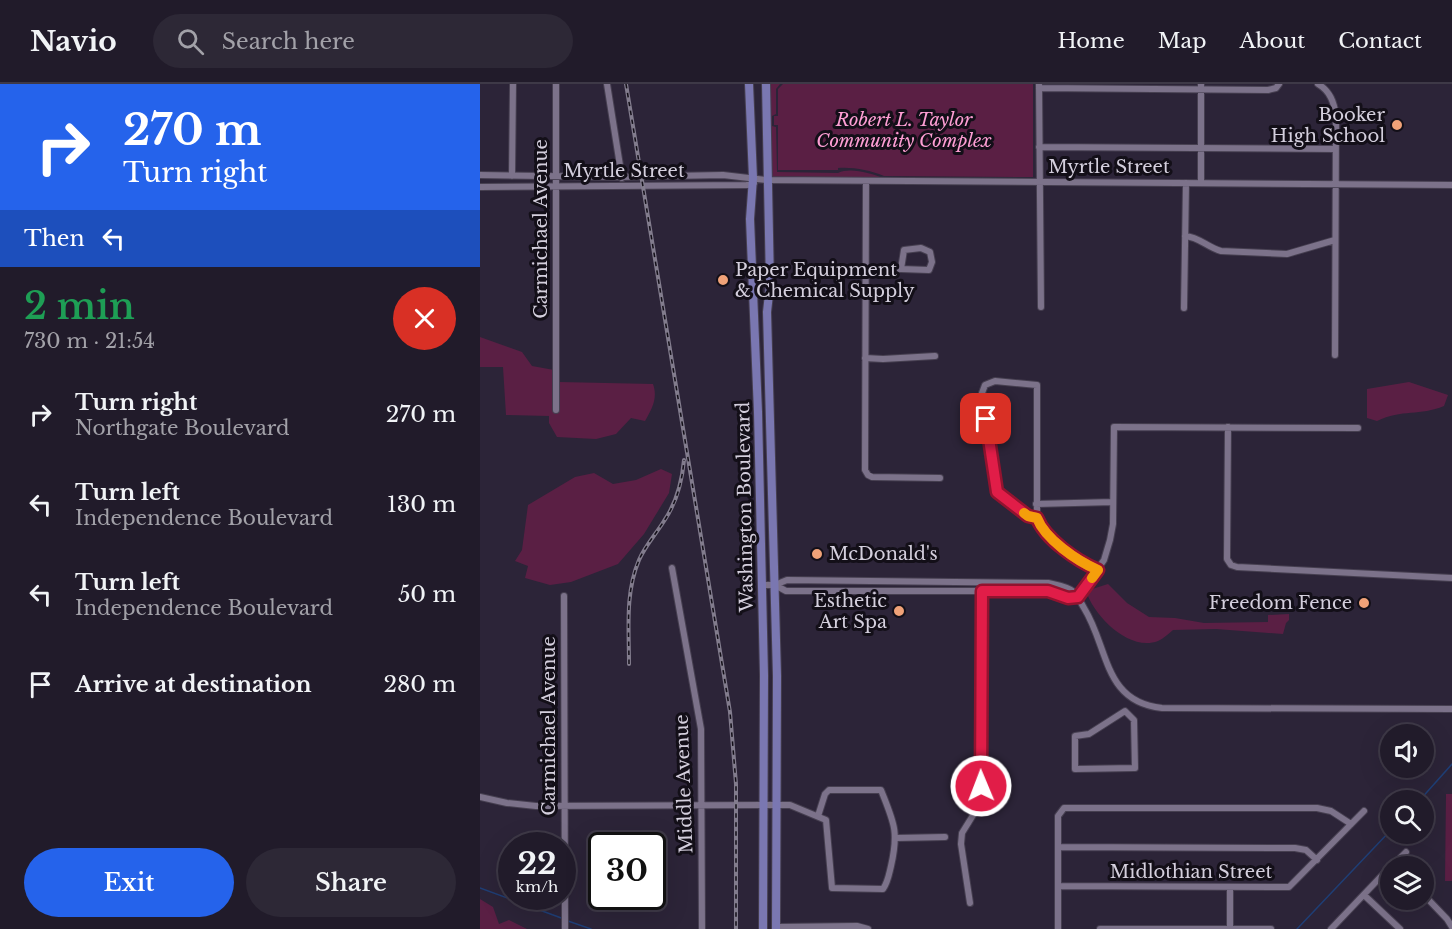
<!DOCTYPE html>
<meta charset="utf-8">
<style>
:root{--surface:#211b2a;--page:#2d2836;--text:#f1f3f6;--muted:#a2a1a8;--line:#3e3947;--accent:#2563eb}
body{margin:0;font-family:"Libre Baskerville",serif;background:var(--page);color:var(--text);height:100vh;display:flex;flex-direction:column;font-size:22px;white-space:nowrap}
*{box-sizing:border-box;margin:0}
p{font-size:20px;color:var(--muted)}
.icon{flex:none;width:33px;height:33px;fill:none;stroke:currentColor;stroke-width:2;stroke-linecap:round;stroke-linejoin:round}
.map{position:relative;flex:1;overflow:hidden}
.panel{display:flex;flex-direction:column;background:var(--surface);width:480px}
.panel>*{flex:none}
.banner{background:#2563eb;color:#fff;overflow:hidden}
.controls{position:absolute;left:900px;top:640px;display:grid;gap:12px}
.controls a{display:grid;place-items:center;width:54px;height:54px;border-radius:50%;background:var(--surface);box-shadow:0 6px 24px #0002,0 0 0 2px var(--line);font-size:30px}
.speed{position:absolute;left:18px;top:748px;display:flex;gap:12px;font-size:30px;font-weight:700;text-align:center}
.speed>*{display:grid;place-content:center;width:78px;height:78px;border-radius:50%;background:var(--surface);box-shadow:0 6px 24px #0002,0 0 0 2px var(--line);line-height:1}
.speed small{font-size:15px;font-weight:400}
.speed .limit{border:3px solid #111;border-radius:9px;background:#fff;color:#111}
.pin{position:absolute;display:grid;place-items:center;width:51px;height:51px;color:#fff;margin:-26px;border-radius:12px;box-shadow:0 3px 9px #0006}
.me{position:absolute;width:66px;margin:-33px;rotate:359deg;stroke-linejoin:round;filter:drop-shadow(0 0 4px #0008)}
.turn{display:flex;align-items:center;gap:21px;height:126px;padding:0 24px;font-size:27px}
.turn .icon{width:78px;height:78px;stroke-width:2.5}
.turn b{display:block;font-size:42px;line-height:51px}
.then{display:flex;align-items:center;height:57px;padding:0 24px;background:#0003;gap:12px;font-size:22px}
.round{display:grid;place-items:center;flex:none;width:63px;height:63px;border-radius:32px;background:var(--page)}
.headline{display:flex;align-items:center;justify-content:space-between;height:102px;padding:0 24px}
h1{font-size:36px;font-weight:600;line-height:45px;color:#1e9e55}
.button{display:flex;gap:12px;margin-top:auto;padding:12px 24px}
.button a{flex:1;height:69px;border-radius:36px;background:var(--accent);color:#fff;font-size:24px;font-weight:600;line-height:69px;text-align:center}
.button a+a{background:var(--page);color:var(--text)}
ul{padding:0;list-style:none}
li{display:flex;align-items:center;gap:18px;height:90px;padding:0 24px}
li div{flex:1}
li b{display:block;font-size:22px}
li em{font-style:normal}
header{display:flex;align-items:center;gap:36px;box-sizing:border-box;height:84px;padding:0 30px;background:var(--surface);border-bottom:2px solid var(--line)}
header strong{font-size:28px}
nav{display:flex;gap:33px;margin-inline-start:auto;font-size:21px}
.search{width:420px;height:54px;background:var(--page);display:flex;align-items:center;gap:15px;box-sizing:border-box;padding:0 21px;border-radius:33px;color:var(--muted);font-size:22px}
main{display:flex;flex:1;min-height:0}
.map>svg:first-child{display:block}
.green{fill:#5a1f44}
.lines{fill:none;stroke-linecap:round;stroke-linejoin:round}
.stream{stroke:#1f3e75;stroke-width:1.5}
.minor-casing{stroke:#463f50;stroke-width:8}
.major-casing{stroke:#463f50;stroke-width:10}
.minor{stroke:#7c728a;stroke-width:6}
.major{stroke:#7a77b1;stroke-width:8}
.rail-casing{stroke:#827c8d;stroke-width:4}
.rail{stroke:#130f18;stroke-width:1.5;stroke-dasharray:4.5;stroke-linecap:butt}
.route-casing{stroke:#92132f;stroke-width:15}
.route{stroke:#e11d48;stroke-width:10}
.slow{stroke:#f59e0b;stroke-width:10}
.poi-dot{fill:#f0a278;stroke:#130f18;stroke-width:2}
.labels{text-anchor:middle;stroke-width:6;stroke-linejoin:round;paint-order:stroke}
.poi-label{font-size:18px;fill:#d4cfdd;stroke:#130f18;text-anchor:end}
.park-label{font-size:18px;font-style:italic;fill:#fe9ed4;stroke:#130f18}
.street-label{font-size:18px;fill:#d4cfdd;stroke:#130f18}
</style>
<header>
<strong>Navio</strong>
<div class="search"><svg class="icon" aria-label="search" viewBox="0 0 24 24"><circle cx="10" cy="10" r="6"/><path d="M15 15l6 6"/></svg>Search here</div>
<nav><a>Home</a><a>Map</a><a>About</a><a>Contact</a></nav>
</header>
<main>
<section class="panel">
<div class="banner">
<div class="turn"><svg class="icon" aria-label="right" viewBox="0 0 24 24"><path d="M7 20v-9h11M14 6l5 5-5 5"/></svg><div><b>270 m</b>Turn right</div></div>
<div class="then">Then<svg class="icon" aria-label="left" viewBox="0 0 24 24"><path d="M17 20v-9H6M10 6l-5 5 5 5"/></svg></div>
</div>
<div class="headline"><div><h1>2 min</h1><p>730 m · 21:54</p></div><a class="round" style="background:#d93025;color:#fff"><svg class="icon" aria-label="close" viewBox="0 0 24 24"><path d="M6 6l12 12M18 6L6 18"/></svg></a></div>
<ul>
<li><svg class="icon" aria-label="right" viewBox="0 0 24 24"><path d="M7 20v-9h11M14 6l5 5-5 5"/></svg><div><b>Turn right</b><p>Northgate Boulevard</p></div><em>270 m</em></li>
<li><svg class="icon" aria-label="left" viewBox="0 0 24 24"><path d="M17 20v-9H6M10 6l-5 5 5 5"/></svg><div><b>Turn left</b><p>Independence Boulevard</p></div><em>130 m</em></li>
<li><svg class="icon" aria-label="left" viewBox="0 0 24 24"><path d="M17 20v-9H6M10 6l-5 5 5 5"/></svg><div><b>Turn left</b><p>Independence Boulevard</p></div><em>50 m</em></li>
<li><svg class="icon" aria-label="arrive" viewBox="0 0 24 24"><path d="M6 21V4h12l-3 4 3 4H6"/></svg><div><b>Arrive at destination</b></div><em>280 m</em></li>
</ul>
<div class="button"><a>Exit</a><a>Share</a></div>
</section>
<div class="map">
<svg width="972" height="845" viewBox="0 0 972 845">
<rect width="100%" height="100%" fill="#2c2438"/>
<path class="green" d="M289,0H300L296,5V30L292,32V42L296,43L297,88L358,89C370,83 390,89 403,94L289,93Z
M303,0H553V93L404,92C389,86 374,83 358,84V86H298V41H294V32H298V5Z
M0,253L42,268L52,282L74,286V329H78L79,298L173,300C178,314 172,325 165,337L151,334L136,350L116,355L77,353L69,339V332L26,331L23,283H0Z
M929,298L968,311L964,322C940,332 922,325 897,337L887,334V305Z
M181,385L192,390L189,409L164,450L138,480L91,498L70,501L45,494L48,482L35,477L42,466L48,421L95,393L114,389L133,400L156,396Z
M628,500L647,519L669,533L695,534L724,539L788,538V531L809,530V536L806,539L803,550L736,545L693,546C688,550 683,555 678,557C649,568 614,532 606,507Z
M966,710H972V797H965Z
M0,815L13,823L19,840L29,836L47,845H0Z"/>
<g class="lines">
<path class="stream" d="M939,717L972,680
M0,804L84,835
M88,837L111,845
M817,845L910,747"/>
<g class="minor-casing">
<path id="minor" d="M127,0L142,94
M721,0V99
M838,0C850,7 854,18 856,32L855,271
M559,1L561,223
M559,4L788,6L796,4L799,0
M559,63L855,65
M0,91L137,93L243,91L286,96L972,101
M32,92L33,0
M386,97L385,386L388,391L392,393L460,394
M0,103C89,103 178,101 267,101L274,99
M705,152C719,153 727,163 741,167L807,170L855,156
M441,164L450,168L452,178L449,186L421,185L424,166Z
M385,184L421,185
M704,224L706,99
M385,274L403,275L455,272
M76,326V0
M748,343L747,475L751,481L757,483L972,494
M556,420L633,418
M557,434C543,433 522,416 516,405L502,309L505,301L515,297L557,301V434C565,455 597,477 618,486
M192,484L221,645L222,845
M282,501H295L307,496L568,499C576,501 587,502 594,508C598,512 601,519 604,524C629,564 623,618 682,624L972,625
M295,501L306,507H568L588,514L598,513
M84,512L85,845
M598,513L624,476L630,456L633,440L634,343L878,344
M645,627L654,636L655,684L595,685V652L609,650Z
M0,713L27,719L56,722L310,721L346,736L352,804L403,805C408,798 409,790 411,782C419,747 414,739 401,706H349L345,710L338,732
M416,754L465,753
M578,763L815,764L826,766L837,776
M911,783L926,768
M578,802L809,803L884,727
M884,811L920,845
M944,811L967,835L972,843
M490,819L481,760L482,749L500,720L502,507
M296,843L377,842L388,845
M578,845V732L584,724H837L851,727L871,740
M620,845H791
M750,845V803
M851,845L910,783"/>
</g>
<g class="major-casing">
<path id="major" d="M269,0L273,94L270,135L278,328L284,591L283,845
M286,0L290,201L287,228L297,592L296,845"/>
</g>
<use href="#minor" class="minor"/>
<use href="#major" class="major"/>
<g class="rail-casing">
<path id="rail" d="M146,0L250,628L256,700V845
M149,580C149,545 145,509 159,476C165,462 176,450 184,437C197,418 202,398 204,376"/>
</g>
<use href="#rail" class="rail"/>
</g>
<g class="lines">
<g class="route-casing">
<path id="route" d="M501,702L502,507H568L588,514L598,513L618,486C597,477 565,455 557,434L548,432L517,408L506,335"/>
</g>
<use href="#route" class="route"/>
<path class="slow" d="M544,429L548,432L557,434C565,455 597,477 618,486L612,494"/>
</g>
<g class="poi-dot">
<circle cx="917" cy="41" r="6"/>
<circle cx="243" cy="196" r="6"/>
<circle cx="337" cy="470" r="6"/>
<circle cx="884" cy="519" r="6"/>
<circle cx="419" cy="527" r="6"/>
</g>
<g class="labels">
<g class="poi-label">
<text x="905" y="37">Booker<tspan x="905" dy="21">High School</tspan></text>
<text x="255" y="192" text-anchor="start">Paper Equipment<tspan x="255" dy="21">&amp; Chemical Supply</tspan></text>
<text x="349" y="476" text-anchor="start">McDonald's</text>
<text x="407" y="523">Esthetic<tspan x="407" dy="21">Art Spa</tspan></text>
<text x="872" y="525">Freedom Fence</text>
</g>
<g class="park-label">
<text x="424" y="42">Robert L. Taylor<tspan x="424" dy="21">Community Complex</tspan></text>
</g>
<g class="street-label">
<text x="629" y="89">Myrtle Street</text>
<text x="144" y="93">Myrtle Street</text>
<text transform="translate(61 145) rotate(-90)" y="6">Carmichael Avenue</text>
<text transform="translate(265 423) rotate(-91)" y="6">Washington Boulevard</text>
<text transform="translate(69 642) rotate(-90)" y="6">Carmichael Avenue</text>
<text transform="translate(204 700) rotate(-92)" y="6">Middle Avenue</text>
<text x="711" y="794">Midlothian Street</text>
</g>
</g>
</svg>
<div class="controls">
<a><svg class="icon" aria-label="sound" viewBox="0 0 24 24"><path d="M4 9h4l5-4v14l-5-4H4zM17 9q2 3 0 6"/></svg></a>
<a><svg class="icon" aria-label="search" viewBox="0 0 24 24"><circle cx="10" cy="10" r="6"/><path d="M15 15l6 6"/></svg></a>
<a><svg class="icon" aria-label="layers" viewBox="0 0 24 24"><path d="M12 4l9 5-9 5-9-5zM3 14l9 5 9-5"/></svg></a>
</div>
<div class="speed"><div>22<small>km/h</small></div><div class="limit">30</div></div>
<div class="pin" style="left:506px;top:335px;background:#d93025"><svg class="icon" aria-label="arrive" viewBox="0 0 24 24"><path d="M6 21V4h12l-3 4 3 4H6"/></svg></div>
<svg class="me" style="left:501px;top:702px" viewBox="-20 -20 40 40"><circle r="17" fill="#e11d48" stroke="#fff" stroke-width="3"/><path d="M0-11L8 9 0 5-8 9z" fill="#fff"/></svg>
</div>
</main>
